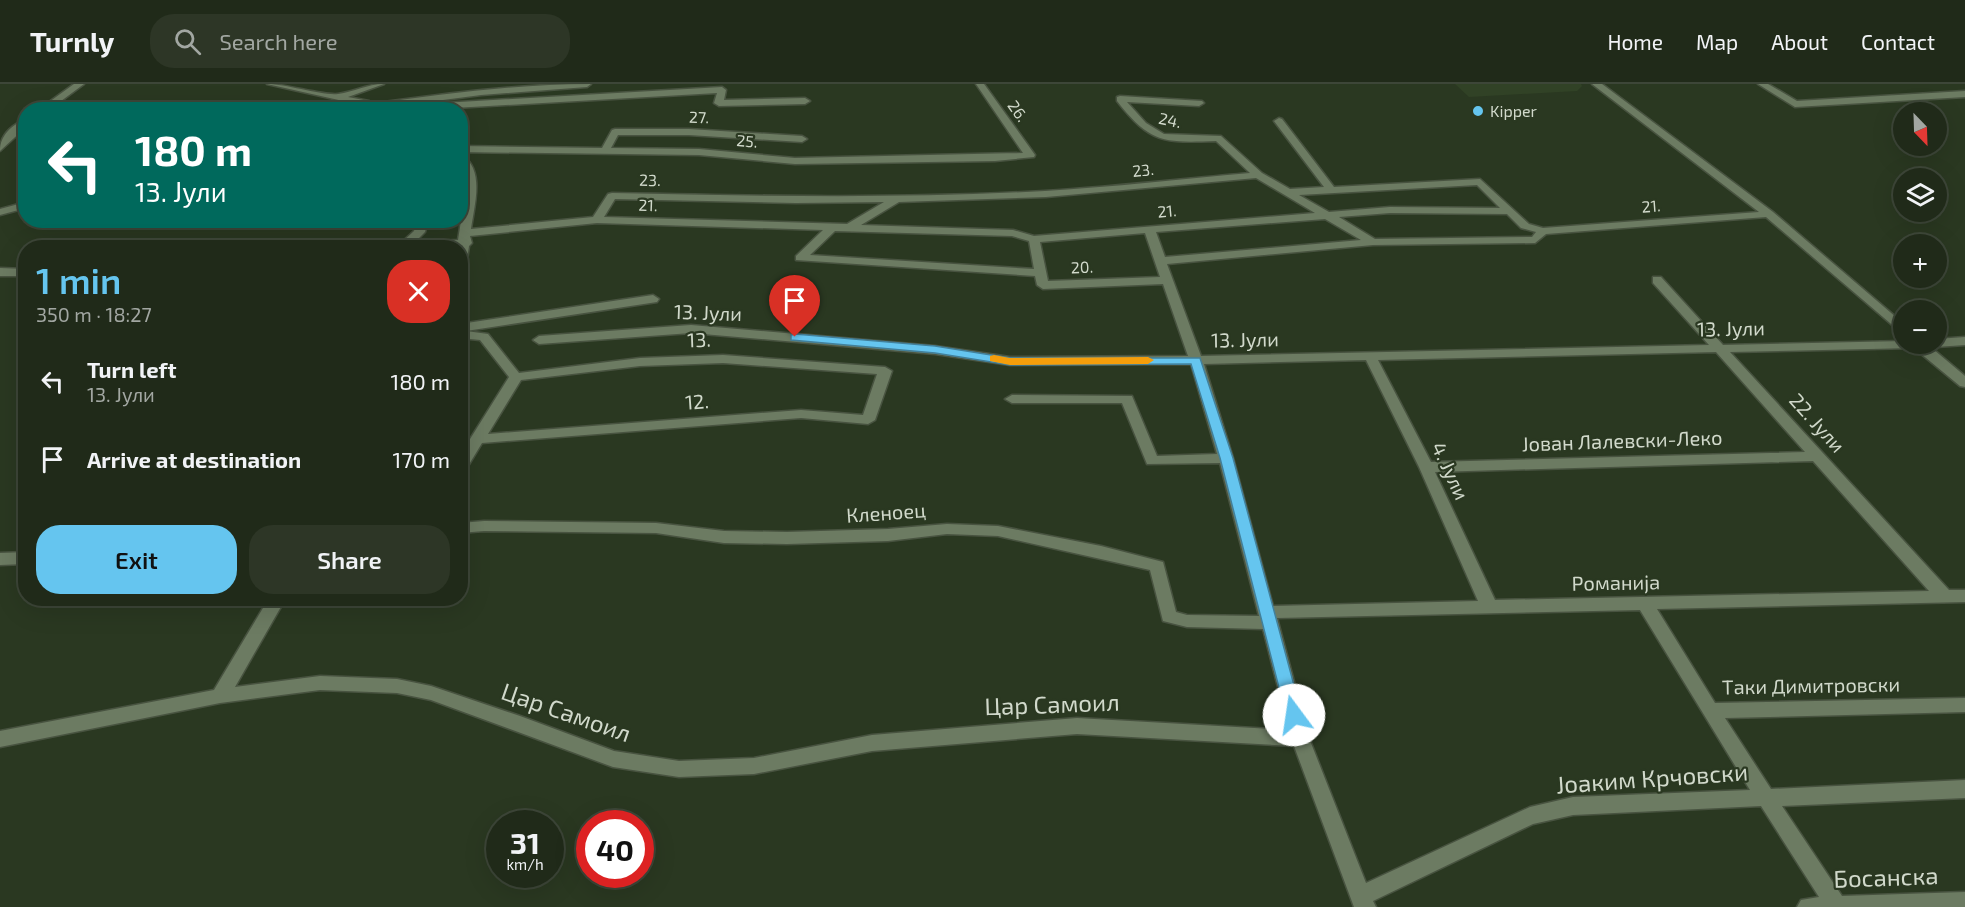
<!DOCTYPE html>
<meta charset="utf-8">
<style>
:root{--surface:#202a19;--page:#2d3626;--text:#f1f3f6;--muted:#a2a7a2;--line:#3d4638;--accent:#65c5ef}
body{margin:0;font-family:"Exo 2",sans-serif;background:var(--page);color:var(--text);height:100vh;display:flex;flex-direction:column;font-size:22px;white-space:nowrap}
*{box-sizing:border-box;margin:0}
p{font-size:20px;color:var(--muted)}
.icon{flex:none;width:33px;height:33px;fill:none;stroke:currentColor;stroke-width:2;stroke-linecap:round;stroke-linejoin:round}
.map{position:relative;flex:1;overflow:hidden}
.details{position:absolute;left:18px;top:156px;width:450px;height:366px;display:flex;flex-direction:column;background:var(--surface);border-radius:24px;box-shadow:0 6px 24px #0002,0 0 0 2px var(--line)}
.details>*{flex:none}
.top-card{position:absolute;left:18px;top:18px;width:450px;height:126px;border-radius:24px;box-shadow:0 6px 24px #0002,0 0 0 2px var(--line);background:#00695c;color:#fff;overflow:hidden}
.needle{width:39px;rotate:157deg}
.buttons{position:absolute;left:1893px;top:18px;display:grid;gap:12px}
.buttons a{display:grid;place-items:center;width:54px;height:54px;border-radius:50%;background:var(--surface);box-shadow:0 6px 24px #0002,0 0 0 2px var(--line);font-size:30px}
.speed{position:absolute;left:486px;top:726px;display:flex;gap:12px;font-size:30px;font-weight:700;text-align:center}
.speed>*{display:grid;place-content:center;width:78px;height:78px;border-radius:50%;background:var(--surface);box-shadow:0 6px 24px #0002,0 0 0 2px var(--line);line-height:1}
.speed small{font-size:15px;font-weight:400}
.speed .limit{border:9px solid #d22;background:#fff;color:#111}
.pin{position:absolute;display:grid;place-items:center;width:51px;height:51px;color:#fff;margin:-62px -26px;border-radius:50% 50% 50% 0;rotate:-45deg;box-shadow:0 0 6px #0007}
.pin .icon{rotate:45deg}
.me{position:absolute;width:66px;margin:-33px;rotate:346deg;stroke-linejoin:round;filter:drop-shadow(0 0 4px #0008)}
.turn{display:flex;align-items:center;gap:21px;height:126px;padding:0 18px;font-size:27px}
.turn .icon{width:78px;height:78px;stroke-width:2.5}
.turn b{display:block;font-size:42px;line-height:51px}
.round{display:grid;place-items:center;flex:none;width:63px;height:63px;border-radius:24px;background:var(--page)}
.overview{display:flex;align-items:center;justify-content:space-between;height:102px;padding:0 18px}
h1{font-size:36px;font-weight:600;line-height:45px;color:var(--accent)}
.button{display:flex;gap:12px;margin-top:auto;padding:12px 18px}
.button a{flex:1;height:69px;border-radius:24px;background:var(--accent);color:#111;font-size:24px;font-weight:600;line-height:69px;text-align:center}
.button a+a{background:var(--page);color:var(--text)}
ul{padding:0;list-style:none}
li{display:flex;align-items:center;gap:18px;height:78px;padding:0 18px}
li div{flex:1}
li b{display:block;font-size:22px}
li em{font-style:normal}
header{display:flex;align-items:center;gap:36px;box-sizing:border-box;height:84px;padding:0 30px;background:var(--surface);border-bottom:2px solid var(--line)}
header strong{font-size:28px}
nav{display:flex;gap:33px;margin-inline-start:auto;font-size:21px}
.search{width:420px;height:54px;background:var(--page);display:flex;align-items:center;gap:15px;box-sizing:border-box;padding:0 21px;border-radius:24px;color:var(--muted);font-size:22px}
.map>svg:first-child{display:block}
.built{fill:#314226}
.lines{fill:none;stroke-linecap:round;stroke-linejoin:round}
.minor-casing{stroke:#485340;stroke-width:3}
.minor{fill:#6c7b62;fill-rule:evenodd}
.route{fill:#65c5ef;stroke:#42809b;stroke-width:1.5}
.slow{fill:#f59e0b}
.poi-dot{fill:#65c5ef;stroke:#2a3821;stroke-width:2}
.labels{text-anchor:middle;stroke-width:4.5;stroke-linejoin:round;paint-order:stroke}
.far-street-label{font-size:16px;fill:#d1d9cb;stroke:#2a3821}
.far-poi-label{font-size:16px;fill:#d1d9cb;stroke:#2a3821;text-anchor:start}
.street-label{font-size:20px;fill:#d1d9cb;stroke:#2a3821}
.near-street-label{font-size:24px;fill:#d1d9cb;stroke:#2a3821}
</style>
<header>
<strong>Turnly</strong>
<div class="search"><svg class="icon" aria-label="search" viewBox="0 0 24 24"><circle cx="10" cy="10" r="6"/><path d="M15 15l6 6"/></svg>Search here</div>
<nav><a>Home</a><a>Map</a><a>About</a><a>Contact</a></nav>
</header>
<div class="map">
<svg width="1965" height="823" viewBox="0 0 1965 823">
<rect width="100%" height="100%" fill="#2a3821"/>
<path class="built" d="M1455,0H1581L1582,2L1577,7L1469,13Z"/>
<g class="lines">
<g class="minor-casing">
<path id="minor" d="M74,0H84L49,26H38Z
M267,0C287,0 323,12 338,10C354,8 367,0 384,0L348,13L369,17L370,20C444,10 517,0 591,0L587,3L481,11L367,26H338L361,21Z
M976,0H984L1035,71L1034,73L995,77L795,80L699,71L460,68V62L602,64L612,46L615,45H689L802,52L807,55L802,58L689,51H618L611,64L699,65L795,74L1023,69Z
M1592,0H1602L1773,128L1904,240V251L1766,133L1546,150L1535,159L1373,161L1167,180L1201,272L1709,261L1653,199V193H1661L1723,261L1904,257V260H1927L1965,292V303L1960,302L1914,264L1730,268L1949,506H1965V518L1657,525L1715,619L1965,614V628L1725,634L1771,705L1965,696V714L1782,722L1842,812L1965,808V823H1797L1801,816L1819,813L1761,722L1573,731L1533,740L1373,817L1376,823H1354L1294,662L1077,650L872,667L754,690L679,693L613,683L431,616L397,609L320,606L220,619L0,663V647L214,606L269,514H286L235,603L320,592L397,595L431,602L520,632L614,667L679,677L754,674L872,651L1077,634L1289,646L1263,545L1187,543L1163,537L1150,486L998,452L947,450L888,457L787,460L724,459L656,449L484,447L460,449V439L484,437L656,439L724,447L787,448L888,445L947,440L998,442L1101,462L1163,478L1176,528L1187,531L1259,532L1220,379L1147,380L1122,319H1012L1005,315L1012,311L1132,312L1157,372L1217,370L1191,280L1010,281L935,270L691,249L539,260L533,256L539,252L691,241L935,262L1010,273L1188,272L1163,200L1043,205L1037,201L1035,192L796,176V172L823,146L597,139L470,152L472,159L469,162L466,183L460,186V164L457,163L330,164L335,161L402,158L414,147L417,136H428L425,148L415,158L458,156L467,98L460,81V70C486,84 474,122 471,145L593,133L608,110L612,109C756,112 901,115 1045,107C1113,103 1182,95 1250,89L1216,57C1163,59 1150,59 1117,17V13L1120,12L1202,17L1204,19L1199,22L1127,18L1146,39L1164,50L1221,52L1262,89L1290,105L1324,103L1274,37L1279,34L1282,35L1334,103L1480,95L1529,140L1543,144L1759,128ZM1256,94L1315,129L1034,152L1013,146L861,141L899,118L1046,113ZM1477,101L1500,124L1390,123L1329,128L1299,111ZM615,115L796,119L884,118L847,140L604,133ZM1390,129L1507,130L1521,144L1536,148L1532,153L1375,155L1339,133ZM1325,135L1361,156L1165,173L1156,148ZM835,147L1012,152L1029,157L1034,185L810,171ZM1145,149L1160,193L1048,197L1040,158ZM1716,268L1805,368L1431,378L1378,276ZM1366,276L1419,383L1478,517L1273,522L1233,374L1204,280ZM1813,377L1929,507L1495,516L1435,388ZM1640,526L1750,706L1573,713L1530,723L1366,799L1309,654L1277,534Z
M1758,0H1768L1797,17L1965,7V13L1795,23Z
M722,3L726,6L724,16L805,14L810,17L805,20L719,22L714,19L717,9L419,26L442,19Z
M26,35V43L0,67C0,51 12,41 26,35Z
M26,118V124L0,131V125Z
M0,184L26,185V192H0Z
M653,211L659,215L657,218L466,247L488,250L519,289L640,274L723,271L885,283L892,287L875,336L868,340L801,334L482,359L465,387L460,389V371L509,293L480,256L460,254V240ZM723,279L877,290L863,331L801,326L488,350L521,296L640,282Z
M1965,253V261L1936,263L1930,260H1936V255Z
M26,468V480L0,481V469Z"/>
</g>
<use href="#minor" class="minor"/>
</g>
<path class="route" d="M795,250L935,262L1010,274H1200L1233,374L1302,631L1300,636H1288L1286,631L1220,374L1191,280L1010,281L935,269L791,256V251Z"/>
<path class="slow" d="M994,271L1010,274L1148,273L1154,276L1148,280L1010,281L990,277V272Z"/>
<circle class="poi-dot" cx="1478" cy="27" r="6"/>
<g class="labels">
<g class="far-street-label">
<text transform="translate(1018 27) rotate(55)" y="6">26.</text>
<text transform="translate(699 33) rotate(2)" y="6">27.</text>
<text transform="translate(1170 36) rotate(12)" y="6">24.</text>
<text transform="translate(747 57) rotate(5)" y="6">25.</text>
<text transform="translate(1143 86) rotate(-6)" y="6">23.</text>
<text transform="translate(650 96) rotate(1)" y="6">23.</text>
<text transform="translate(648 121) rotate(2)" y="6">21.</text>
<text transform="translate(1651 122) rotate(-4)" y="6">21.</text>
<text transform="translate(1167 127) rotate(-5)" y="6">21.</text>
<text transform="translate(1082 183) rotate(-2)" y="6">20.</text>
</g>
<g class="far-poi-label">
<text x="1490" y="33">Kipper</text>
</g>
<g class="street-label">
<text transform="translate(708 229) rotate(2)" y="7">13. Јули</text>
<text transform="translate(1731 245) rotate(-1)" y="7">13. Јули</text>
<text transform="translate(699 256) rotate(-2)" y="7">13.</text>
<text transform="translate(1245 256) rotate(-1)" y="7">13. Јули</text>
<text transform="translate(697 318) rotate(-4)" y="7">12.</text>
<text transform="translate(1817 339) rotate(48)" y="7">22. Јули</text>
<text transform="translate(1622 357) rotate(-2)" y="7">Јован Лалевски-Леко</text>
<text transform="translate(1450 387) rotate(65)" y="7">4. Јули</text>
<text transform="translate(886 429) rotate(-4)" y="7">Кленоец</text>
<text transform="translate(1616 499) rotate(-1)" y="7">Романија</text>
<text transform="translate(1811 602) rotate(-1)" y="7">Таки Димитровски</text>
</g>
<g class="near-street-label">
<text transform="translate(1052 621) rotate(-2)" y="8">Цар Самоил</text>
<text transform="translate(566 629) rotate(19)" y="8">Цар Самоил</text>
<text transform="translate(1652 695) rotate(-4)" y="8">Јоаким Крчовски</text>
<text transform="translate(1886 794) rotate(-2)" y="8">Босанска</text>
</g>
</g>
</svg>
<div class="buttons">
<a><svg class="needle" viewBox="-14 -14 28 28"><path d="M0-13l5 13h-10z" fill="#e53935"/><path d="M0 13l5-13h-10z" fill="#a2a7a2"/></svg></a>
<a><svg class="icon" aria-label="layers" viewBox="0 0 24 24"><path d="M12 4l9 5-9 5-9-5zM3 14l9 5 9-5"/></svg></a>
<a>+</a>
<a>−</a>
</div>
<div class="speed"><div>31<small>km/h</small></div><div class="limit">40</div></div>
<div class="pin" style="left:795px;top:253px;background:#d93025"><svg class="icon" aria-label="arrive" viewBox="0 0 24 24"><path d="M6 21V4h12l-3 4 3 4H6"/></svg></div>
<svg class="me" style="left:1294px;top:631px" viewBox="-20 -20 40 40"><circle r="19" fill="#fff"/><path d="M0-13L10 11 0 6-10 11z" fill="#65c5ef"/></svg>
<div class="top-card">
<div class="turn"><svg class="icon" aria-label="left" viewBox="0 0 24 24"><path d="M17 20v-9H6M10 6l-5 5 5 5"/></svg><div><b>180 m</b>13. Јули</div></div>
</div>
<section class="details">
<div class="overview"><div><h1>1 min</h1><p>350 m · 18:27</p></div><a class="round" style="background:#d93025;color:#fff"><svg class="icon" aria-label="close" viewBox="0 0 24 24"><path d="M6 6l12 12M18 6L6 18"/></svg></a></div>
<ul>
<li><svg class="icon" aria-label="left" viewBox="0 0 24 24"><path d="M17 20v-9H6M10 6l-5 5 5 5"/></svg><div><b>Turn left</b><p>13. Јули</p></div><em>180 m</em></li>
<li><svg class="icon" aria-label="arrive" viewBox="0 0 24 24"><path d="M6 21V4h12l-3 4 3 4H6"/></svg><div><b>Arrive at destination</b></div><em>170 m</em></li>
</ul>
<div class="button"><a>Exit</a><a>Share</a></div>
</section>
</div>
